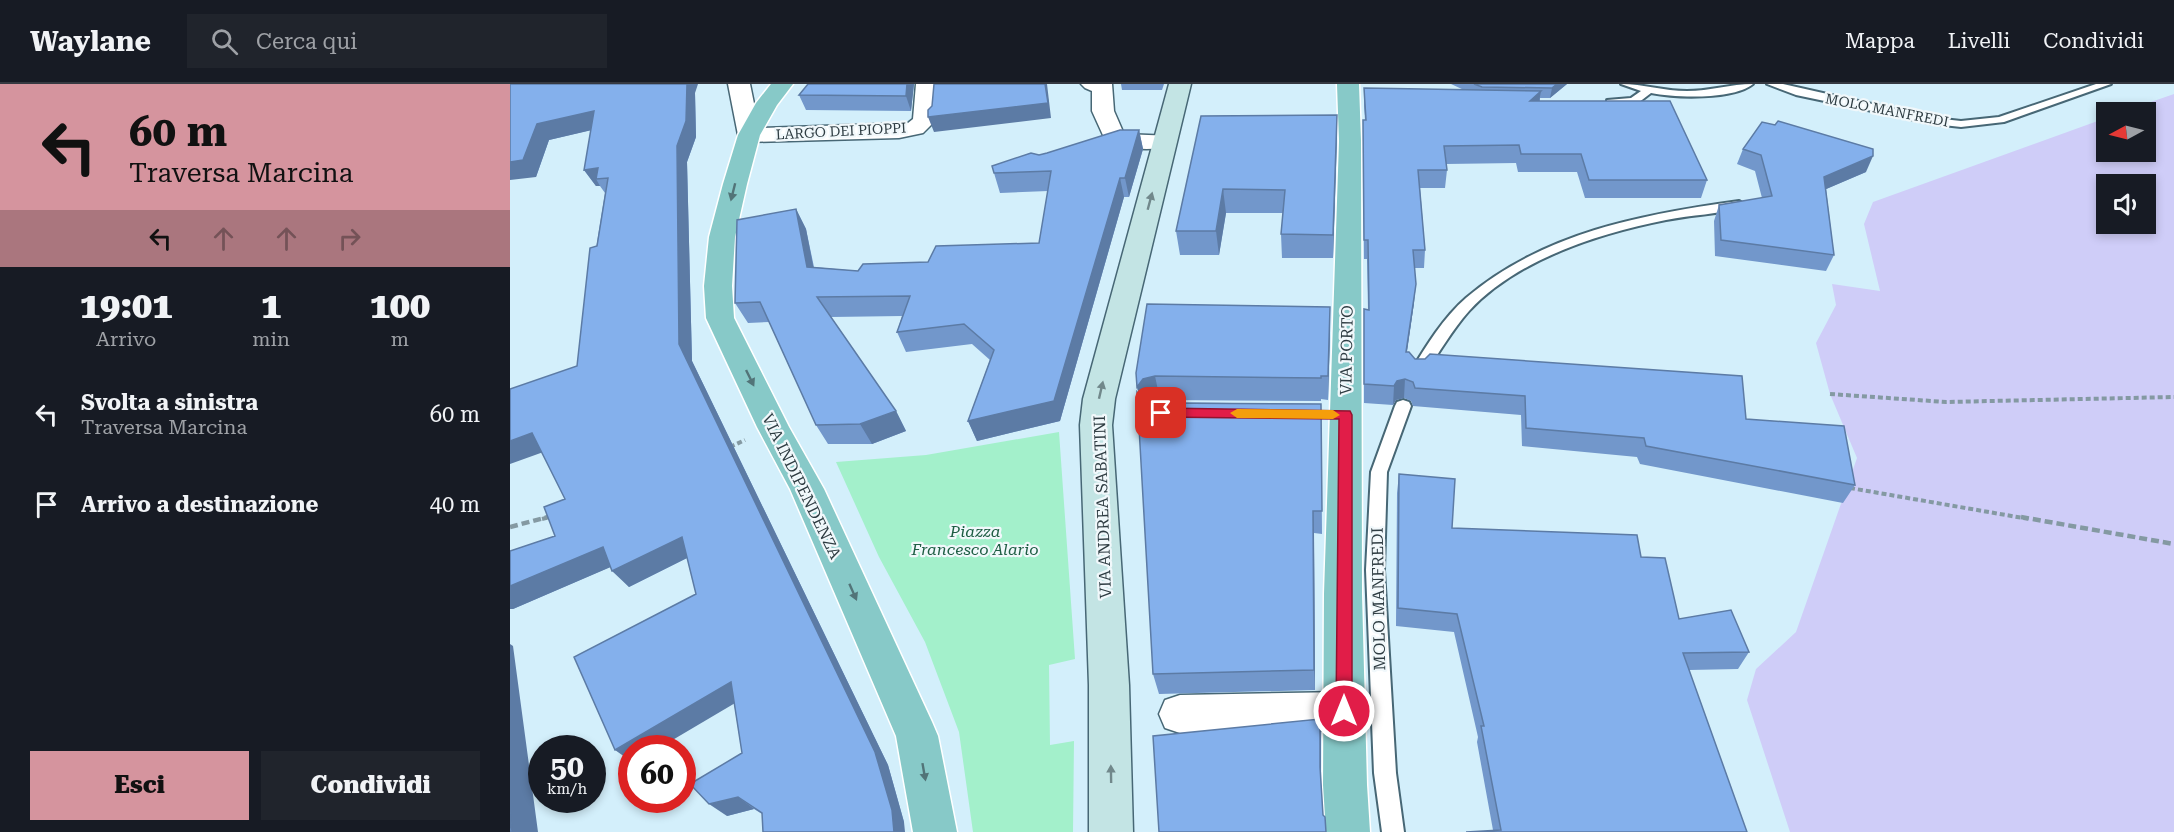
<!DOCTYPE html>
<html lang="it">
<style>
:root{--surface:#171b24;--page:#20242c;--text:#f1f3f6;--muted:#9ea1a6;--line:#363941;--accent:#d5949e}
body{margin:0;font-family:"Roboto Serif",serif;background:var(--page);color:var(--text);height:100vh;display:flex;flex-direction:column;font-size:22px;white-space:nowrap}
*{box-sizing:border-box;margin:0}
p{font-size:20px;color:var(--muted)}
.icon{flex:none;width:33px;height:33px;fill:none;stroke:currentColor;stroke-width:2;stroke-linecap:round;stroke-linejoin:round}
.map{position:relative;flex:1;overflow:hidden}
.panel{display:flex;flex-direction:column;background:var(--surface);width:510px}
.panel>*{flex:none}
.guide{background:#d5949e;color:#111;overflow:hidden}
.needle{width:39px;rotate:263deg}
.fabs{position:absolute;left:1586px;top:18px;display:grid;gap:12px}
.fabs a{display:grid;place-items:center;width:60px;height:60px;border-radius:0px;background:var(--surface);box-shadow:0 3px 9px #0003;font-size:30px}
.speed{position:absolute;left:18px;top:651px;display:flex;gap:12px;font-size:30px;font-weight:700;text-align:center}
.speed>*{display:grid;place-content:center;width:78px;height:78px;border-radius:50%;background:var(--surface);box-shadow:0 3px 9px #0003;line-height:1}
.speed small{font-size:15px;font-weight:400}
.speed .limit{border:9px solid #d22;background:#fff;color:#111}
.pin{position:absolute;display:grid;place-items:center;width:51px;height:51px;color:#fff;margin:-26px;border-radius:12px;box-shadow:0 3px 9px #0006}
.me{position:absolute;width:66px;margin:-33px;rotate:0deg;stroke-linejoin:round;filter:drop-shadow(0 0 4px #0008)}
.turn{display:flex;align-items:center;gap:21px;height:126px;padding:0 30px;font-size:27px}
.turn .icon{width:78px;height:78px;stroke-width:2.5}
.turn b{display:block;font-size:42px;line-height:51px}
.lanes{display:flex;align-items:center;height:57px;padding:0 30px;background:#0003;justify-content:center;gap:30px;direction:ltr}
.lanes .off{opacity:.35}
.eta{display:flex;justify-content:space-evenly;align-items:center;height:102px;text-align:center}
.eta b{font-size:36px;font-weight:800;line-height:42px}
.button{display:flex;gap:12px;margin-top:auto;padding:12px 30px}
.button a{flex:1;height:69px;border-radius:0px;background:var(--accent);color:#111;font-size:24px;font-weight:800;line-height:69px;text-align:center}
.button a+a{background:var(--page);color:var(--text)}
ul{padding:0;list-style:none}
li{display:flex;align-items:center;gap:18px;height:90px;padding:0 30px}
li div{flex:1}
li b{display:block;font-size:22px}
li em{font-style:normal}
header{display:flex;align-items:center;gap:36px;box-sizing:border-box;height:84px;padding:0 30px;background:var(--surface);border-bottom:2px solid var(--line)}
header strong{font-size:28px}
nav{display:flex;gap:33px;margin-inline-start:auto;font-size:21px}
.search{width:420px;height:54px;background:var(--page);display:flex;align-items:center;gap:15px;box-sizing:border-box;padding:0 21px;border-radius:0px;color:var(--muted);font-size:22px}
main{display:flex;flex:1;min-height:0}
.map>svg:first-child{display:block}
.green{fill:#a3f0cb}
.water{fill:#cfcdf8;fill-rule:evenodd}
.lines{fill:none;stroke-linecap:round;stroke-linejoin:round}
.lane-casing{stroke:#476775;stroke-width:4}
.street-casing{stroke:#476775;stroke-width:3}
.secondary-casing{stroke:#476775;stroke-width:3}
.primary-casing{stroke:#fff;stroke-width:3}
.path-far1{stroke:#8499a2;stroke-width:4;stroke-dasharray:5 3;stroke-linecap:butt}
.path{stroke:#8499a2;stroke-width:4.5;stroke-dasharray:8 4;stroke-linecap:butt}
.lane{fill:#fff;fill-rule:evenodd}
.street{fill:#fff;fill-rule:evenodd}
.secondary{fill:#c3e4e4;fill-rule:evenodd}
.primary{fill:#87c9c8;fill-rule:evenodd}
.wall{fill:#7297cb}
.shaded-wall{fill:#5c7ba5}
.building{fill:#84b0ec;stroke:#5c7ba5;stroke-width:1.5}
.oneway{fill:#527478}
.oneway2{fill:#71888b}
.route{fill:#e11d48;stroke:#92132f;stroke-width:1.5}
.slow{fill:#f59e0b}
.labels{text-anchor:middle;stroke-width:4.5;stroke-linejoin:round;paint-order:stroke}
.far-street-label{font-size:14px;fill:#2e3c42;stroke:#f1f8fb}
.street-label{font-size:16px;fill:#2e3c42;stroke:#f1f8fb}
.park-label{font-size:16px;font-style:italic;fill:#1e5e44;stroke:#f1f8fb}
</style>
<header>
<strong>Waylane</strong>
<div class="search"><svg class="icon" aria-label="search" viewBox="0 0 24 24"><circle cx="10" cy="10" r="6"/><path d="M15 15l6 6"/></svg>Cerca qui</div>
<nav><a>Mappa</a><a>Livelli</a><a>Condividi</a></nav>
</header>
<main>
<section class="panel">
<div class="guide">
<div class="turn"><svg class="icon" aria-label="left" viewBox="0 0 24 24"><path d="M17 20v-9H6M10 6l-5 5 5 5"/></svg><div><b>60 m</b>Traversa Marcina</div></div>
<div class="lanes"><svg class="icon" aria-label="left" viewBox="0 0 24 24"><path d="M17 20v-9H6M10 6l-5 5 5 5"/></svg><svg class="icon off" aria-label="ahead" viewBox="0 0 24 24"><path d="M12 20V5M6 11l6-6 6 6"/></svg><svg class="icon off" aria-label="ahead" viewBox="0 0 24 24"><path d="M12 20V5M6 11l6-6 6 6"/></svg><svg class="icon off" aria-label="right" viewBox="0 0 24 24"><path d="M7 20v-9h11M14 6l5 5-5 5"/></svg></div>
</div>
<div class="eta">
<div><b>19:01</b><p>Arrivo</p></div>
<div><b>1</b><p>min</p></div>
<div><b>100</b><p>m</p></div>
</div>
<ul>
<li><svg class="icon" aria-label="left" viewBox="0 0 24 24"><path d="M17 20v-9H6M10 6l-5 5 5 5"/></svg><div><b>Svolta a sinistra</b><p>Traversa Marcina</p></div><em>60 m</em></li>
<li><svg class="icon" aria-label="arrive" viewBox="0 0 24 24"><path d="M6 21V4h12l-3 4 3 4H6"/></svg><div><b>Arrivo a destinazione</b></div><em>40 m</em></li>
</ul>
<div class="button"><a>Esci</a><a>Condividi</a></div>
</section>
<div class="map">
<svg width="1664" height="748" viewBox="0 0 1664 748">
<rect width="100%" height="100%" fill="#d3effb"/>
<path class="green" d="M549,348L565,575L539,581L540,661L564,657L563,748H463L449,648L415,558L369,473L326,378L416,371Z"/>
<path class="water" d="M1664,10V748H1280L1237,616L1246,585L1286,548L1347,374L1320,310L1306,259L1326,221L1322,200L1370,207L1354,140L1363,118L1596,34V68H1635V28H1612ZM1596,100H1635V140H1596Z"/>
<g class="lines">
<g class="lane-casing">
<path id="lane" d="M1111,0C1133,0 1154,7 1177,7C1200,7 1221,0 1243,0C1223,16 1166,14 1141,9L1128,19L1097,20V16L1121,14L1131,7Z
M1257,0H1273L1424,34L1451,37L1489,33L1586,0H1601L1494,38L1451,43L1424,40L1286,11Z
M1229,117L1235,121L1233,124C1208,130 1182,131 1156,136C1090,149 1007,175 959,227C942,246 929,269 914,291H904L901,287C916,262 934,233 956,214C1032,149 1133,130 1229,117Z
M893,316L899,318L901,322L877,388L874,486L886,689L894,748H872L864,689L856,486L861,388L885,322L887,318Z"/>
</g>
<g class="street-casing">
<path id="street" d="M218,0H240L249,44L398,39L403,35L406,0H428L425,37L413,49L389,54L239,58L231,56L228,51Z
M571,0H602L604,27L614,50L663,52L666,57L663,62C642,67 618,65 597,60L582,27V7L575,4Z
M834,608L849,613L855,627L849,641L834,646L670,649L655,644L649,630L655,616L670,611Z"/>
</g>
<g class="secondary-casing">
<path id="secondary" d="M659,0H681L605,315L602,341L619,601L623,748H579V601L570,341L573,315Z"/>
</g>
<g class="primary-casing">
<path id="primary" d="M261,0H283L267,21L250,51L237,100L225,153L222,202L224,234L279,343L314,405L422,638L428,652L447,748H403L386,652L280,405L247,343L196,234L194,202L199,153L213,100L228,51L246,19Z
M827,0H849L851,57L852,510L857,701L860,748H816L813,701L814,510L829,57Z"/>
</g>
<path class="path-far1" d="M1320,310L1436,318L1664,313
M220,363L235,356
M1340,404L1519,435
M32,435L40,433"/>
<path class="path" d="M1511,433L1664,460
M0,443L38,433"/>
<use href="#lane" class="lane"/>
<use href="#street" class="street"/>
<use href="#secondary" class="secondary"/>
<use href="#primary" class="primary"/>
</g>
<path class="wall" d="M0,0L185,9L186,53L177,78L182,277L378,681L394,738L252,730L244,725L217,732L232,669L224,619L186,510L177,474L119,503L100,483L3,525H0V467L45,452L55,415L67,282L95,109L90,102H86L74,86L81,46L39,56L26,93Z
M404,0L401,27L296,26L289,11Z
M611,0H654L652,6H612Z
M941,0H1057L1040,14H1030V17L1197,96L1191,114H1075L1067,88H1008L1006,79L936,80L937,86L935,104H910L915,166L914,184H904V219L897,268L905,275L1236,335L1345,401L1333,419L1130,380L1127,373L1012,362L1011,331L903,322L901,317L894,314L886,316L883,321L854,319V225L858,226L857,175H854L853,54L855,36L854,22V4L954,6Z
M827,31L823,174H772L771,150L773,129H716L709,171H670L666,147L691,32Z
M629,46L633,65L619,113H614L550,337L467,357L458,337L480,276L462,260L396,268L387,248L392,232L321,233L386,327L396,347L362,360H318L306,341L259,238L238,239L225,219L286,125L296,145L304,183L348,187L418,178L529,159L538,107L490,109L484,89L529,71Z
M1233,65L1356,88L1316,105L1324,171L1316,187L1205,172L1204,137L1209,121L1252,114L1245,87L1227,80Z
M820,247L818,316L811,315V317L650,316L642,318L811,320L812,450L804,449L805,606L649,610L643,590L629,310L627,303L626,289Z
M889,390L942,444L1131,473L1169,535L1239,568L1228,585L1179,586L1237,748L983,746L967,658L968,653L944,548L886,542L887,409Z"/>
<path class="shaded-wall" d="M177,0H188L185,9L186,53L177,78L182,277L378,681L394,738L395,748H384L169,260L167,62Z
M397,0H404L401,27L396,12Z
M535,0H537L541,34L424,48L418,33Z
M1047,0H1057L1040,14L1042,4Z
M1031,7L1028,24L1020,17Z
M84,27L95,43L39,56L26,93L0,96V78L27,40Z
M827,31V54L823,174V151Z
M629,46L633,65L619,113L615,94Z
M1363,72L1356,88L1307,109L1314,93Z
M88,84L86,95L90,102H86L74,86Z
M610,94L614,113L550,337L467,357L458,337Z
M713,105L716,129L709,171L706,147Z
M286,125L296,145L307,202L297,183Z
M906,200L904,219L894,286L896,268Z
M820,223V247L818,316V292Z
M645,292L650,316L638,319L633,327L627,303L633,295Z
M895,295L894,314L886,316L883,321L884,302L887,297Z
M386,327L396,347L362,360L350,340Z
M22,349L39,366L0,380V357Z
M803,427L804,449L805,606L804,586Z
M172,453L187,469L119,503L102,487Z
M93,463L110,479L3,525H0V502Z
M0,560L3,562L28,748H2L0,728Z
M221,598L237,612L149,664H122V678L105,666Z
M810,635L811,654V701L810,683Z
M228,713L244,725L217,732L199,720Z"/>
<path class="building" d="M0,0H177L176,37L167,62L169,260L365,668L382,726L384,748H253L252,729L228,713L199,720L180,700L232,669L221,598L105,666L64,573L186,510L172,453L102,487L93,463L0,502V467L45,452L34,423L55,415L22,349L0,357V305L67,282L80,164L87,162L98,94L86,95L88,84L74,86L84,27L27,40L13,76L0,78Z
M298,0H397L396,12L289,11Z
M424,0H535L538,19L418,33V26L422,22Z
M964,0H1047L1042,4L972,3Z
M854,4L1031,7L1020,17H1160L1197,96H1079L1071,70H1011L1009,61L934,62L937,86H908L915,166H903L906,200L896,268H899L905,275H915L920,270L1232,292L1236,335L1334,342L1345,401L1136,362L1134,354L1016,344L1015,312L905,304L903,298L895,295L887,297L884,302L854,300V225L859,226L858,156H854L853,36H856Z
M827,31L823,151L771,150L775,106L713,105L706,147H666L691,32Z
M1268,37L1363,65V72L1314,93L1324,171L1211,156L1209,121L1262,112L1251,71L1233,65L1252,38L1265,41Z
M610,46H629L615,94H610L544,317L458,337L484,266L454,240L387,248L400,212L307,213L386,327L350,340L306,341L250,218L225,219L227,136L286,125L297,183L348,187L353,180L418,178L426,162L529,159L541,87L484,89L482,82L521,69L529,71L537,69Z
M637,220L820,223L818,292H811V294L645,292L633,295L627,303L626,289Z
M627,308L633,315L645,319L811,320L812,427H803L804,586L643,590Z
M889,390L945,395L942,444L1127,451L1131,473L1155,474L1169,535L1221,526L1239,568L1173,569L1237,748H956L991,746L971,642H974L947,530L888,524Z
M810,635V683L813,731L815,733L816,748H649L643,652Z
M0,728L2,748H0Z"/>
<defs><path id="oneway-solid" d="M-6-.8H1V-3.2L6.5 0L1 3.2V.8H-6Z" transform="scale(1.5)"/></defs>
<g class="oneway">
<use href="#oneway-solid" transform="translate(223 108) rotate(104)"/>
<use href="#oneway-solid" transform="translate(240 294) rotate(64)"/>
<use href="#oneway-solid" transform="translate(343 508) rotate(66)"/>
<use href="#oneway-solid" transform="translate(414 688) rotate(80)"/>
</g>
<g class="oneway2">
<use href="#oneway-solid" transform="translate(640 117) rotate(-75)"/>
<use href="#oneway-solid" transform="translate(591 306) rotate(-77)"/>
<use href="#oneway-solid" transform="translate(601 690) rotate(-91)"/>
</g>
<path class="route" d="M651,324L840,327L842,331V627L840,633L834,635L828,633L826,627L829,335L651,333L644,329Z"/>
<path class="slow" d="M727,325L823,326L830,331L823,335L727,334L720,329Z"/>
<g class="labels">
<g class="far-street-label">
<text transform="translate(1377 26) rotate(11)" y="5">MOLO MANFREDI</text>
<text transform="translate(331 47) rotate(-3)" y="5">LARGO DEI PIOPPI</text>
</g>
<g class="street-label">
<text transform="translate(836 266) rotate(-89)" y="6">VIA PORTO</text>
<text transform="translate(292 402) rotate(64)" y="6">VIA INDIPENDENZA</text>
<text transform="translate(592 423) rotate(-92)" y="6">VIA ANDREA SABATINI</text>
<text transform="translate(868 515) rotate(-91)" y="6">MOLO MANFREDI</text>
</g>
<g class="park-label">
<text x="465" y="453">Piazza<tspan x="465" dy="18">Francesco Alario</tspan></text>
</g>
</g>
</svg>
<div class="fabs">
<a><svg class="needle" viewBox="-14 -14 28 28"><path d="M0-13l5 13h-10z" fill="#e53935"/><path d="M0 13l5-13h-10z" fill="#9ea1a6"/></svg></a>
<a><svg class="icon" aria-label="sound" viewBox="0 0 24 24"><path d="M4 9h4l5-4v14l-5-4H4zM17 9q2 3 0 6"/></svg></a>
</div>
<div class="speed"><div>50<small>km/h</small></div><div class="limit">60</div></div>
<div class="pin" style="left:651px;top:329px;background:#d93025"><svg class="icon" aria-label="arrive" viewBox="0 0 24 24"><path d="M6 21V4h12l-3 4 3 4H6"/></svg></div>
<svg class="me" style="left:834px;top:627px" viewBox="-20 -20 40 40"><circle r="17" fill="#e11d48" stroke="#fff" stroke-width="3"/><path d="M0-11L8 9 0 5-8 9z" fill="#fff"/></svg>
</div>
</main>
